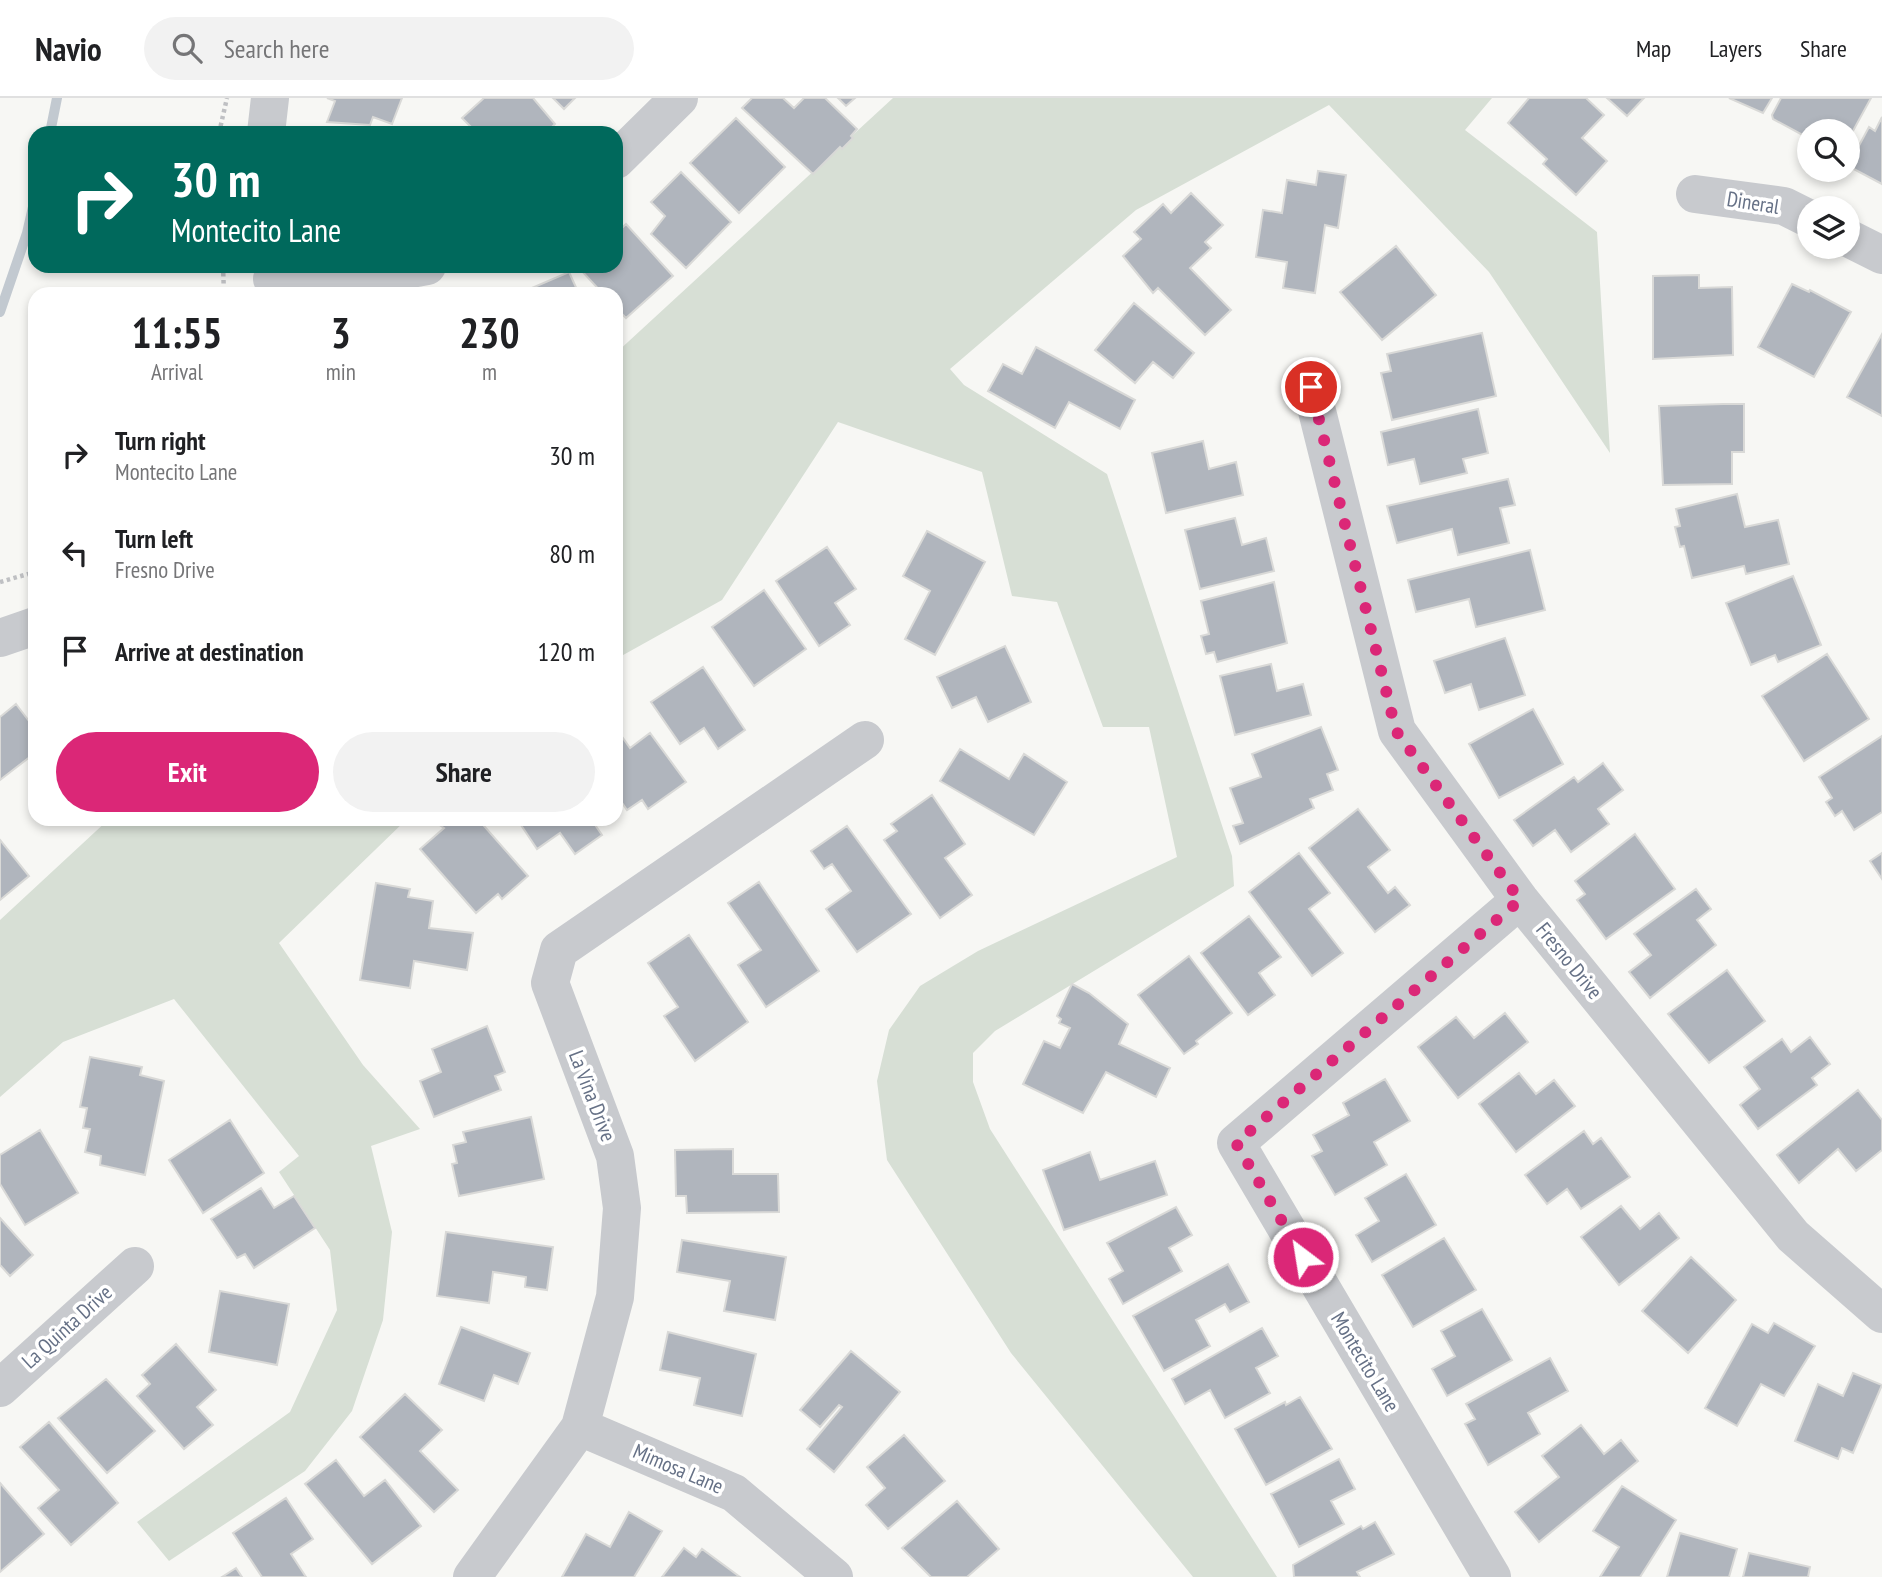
<!DOCTYPE html>
<style>
:root{--surface:#fff;--page:#f2f2f2;--text:#202124;--muted:#757577;--line:#e0e0e0;--accent:#db2777}
body{margin:0;font-family:"PT Sans Narrow",sans-serif;background:var(--page);color:var(--text);height:100vh;display:flex;flex-direction:column;font-size:26px;white-space:nowrap}
*{box-sizing:border-box;margin:0}
p{font-size:23px;color:var(--muted)}
.icon{flex:none;width:38px;height:38px;fill:none;stroke:currentColor;stroke-width:2;stroke-linecap:round;stroke-linejoin:round}
.map{position:relative;flex:1;overflow:hidden}
.sheet{position:absolute;left:28px;top:189px;width:595px;height:539px;display:flex;flex-direction:column;background:var(--surface);border-radius:21px;box-shadow:0 4px 10px #0003}
.sheet>*{flex:none}
.top-card{position:absolute;left:28px;top:28px;width:595px;height:147px;border-radius:21px;box-shadow:0 4px 10px #0003;background:#00695c;color:#fff;overflow:hidden}
.buttons{position:absolute;left:1797px;top:21px;display:grid;gap:14px}
.buttons a{display:grid;place-items:center;width:63px;height:63px;border-radius:50%;background:var(--surface);box-shadow:0 4px 10px #0003;font-size:35px}
.pin{position:absolute;display:grid;place-items:center;width:60px;height:60px;color:#fff;margin:-30px;border:4px solid #fff;border-radius:50%;box-shadow:0 2px 7px #0007}
.me{position:absolute;width:77px;margin:-38px;rotate:329deg;stroke-linejoin:round;filter:drop-shadow(0 0 5px #0008)}
.turn{display:flex;align-items:center;gap:24px;height:147px;padding:0 28px;font-size:32px}
.turn .icon{width:91px;height:91px;stroke-width:2.5}
.turn b{display:block;font-size:49px;line-height:60px}
.eta{display:flex;justify-content:space-evenly;align-items:center;height:119px;text-align:center}
.eta b{font-size:42px;font-weight:700;line-height:49px}
.primary-button{display:flex;gap:14px;margin-top:auto;padding:14px 28px}
.primary-button a{flex:1;height:80px;border-radius:42px;background:var(--accent);color:#fff;font-size:28px;font-weight:700;line-height:80px;text-align:center}
.primary-button a+a{background:var(--page);color:var(--text)}
ul{padding:0;list-style:none}
li{display:flex;align-items:center;gap:21px;height:98px;padding:0 28px}
li div{flex:1}
li b{display:block;font-size:26px}
li em{font-style:normal}
header{display:flex;align-items:center;gap:42px;box-sizing:border-box;height:98px;padding:0 35px;background:var(--surface);border-bottom:2px solid var(--line)}
header strong{font-size:33px}
nav{display:flex;gap:38px;margin-inline-start:auto;font-size:24px}
.search{width:490px;height:63px;background:var(--page);display:flex;align-items:center;gap:18px;box-sizing:border-box;padding:0 24px;border-radius:38px;color:var(--muted);font-size:26px}
.map>svg:first-child{display:block}
.green{fill:#d7dfd5}
.lines{fill:none;stroke-linecap:round;stroke-linejoin:round}
.stream{stroke:#c2c9d0;stroke-width:10}
.building{fill:#b0b5bd;stroke:#d9d9d7;stroke-width:2}
.path{stroke:#bfc0c3;stroke-width:4.5;stroke-dasharray:3.5 3.5;stroke-linecap:butt}
.street{stroke:#c8cace;stroke-width:38}
.route{stroke:#db2777;stroke-width:12;stroke-dasharray:0 21.6}
.labels{text-anchor:middle;stroke-width:7;stroke-linejoin:round;paint-order:stroke}
.street-label{font-size:21px;fill:#667186;stroke:#fff}
</style>
<header>
<strong>Navio</strong>
<div class="search"><svg class="icon" aria-label="search" viewBox="0 0 24 24"><circle cx="10" cy="10" r="6"/><path d="M15 15l6 6"/></svg>Search here</div>
<nav><a>Map</a><a>Layers</a><a>Share</a></nav>
</header>
<div class="map">
<svg width="1882" height="1479" viewBox="0 0 1882 1479">
<rect width="100%" height="100%" fill="#f7f7f4"/>
<path class="green" d="M893,0H1492L1465,32L1597,134L1610,355L1489,174L1329,7L1136,112L950,271L964,287L1107,376L1232,758L1234,788L995,933L973,955V984L990,1031L1277,1479H1193L1011,1255L887,1062L877,983L889,932L920,888L978,853L1177,759L1149,629H1103L1057,504L1012,498L982,374L838,324L722,502L616,561V255Z
M109,721H407L279,845L363,967L420,1031L371,1048L392,1134L383,1222L352,1313L305,1373L169,1463L137,1424L290,1314L337,1212L330,1152L279,1074L299,1058L174,901L63,944L0,999V822Z"/>
<g class="lines">
<path class="stream" d="M50,35L57,0
M0,214L27,135L35,100"/>
</g>
<path class="building" d="M327,0H402L392,26L373,19L370,27L327,24L335,3Z
M484,0H533L555,26L546,35H477L462,20Z
M553,0H575L564,11Z
M752,0H783L794,10L804,0H825L857,31L851,38L853,40L842,51L840,49L813,76L742,10Z
M838,0H855L846,8Z
M1529,0H1586L1604,17L1582,40L1607,63L1576,97L1543,66L1547,61L1508,25Z
M1607,0H1644L1627,18Z
M1729,0H1772L1763,15Z
M1781,0H1871L1848,42V33H1810V41L1773,21L1772,17Z
M1882,19V86L1848,68L1869,29L1875,33Z
M736,20L785,69L739,115L690,65Z
M1318,73L1346,77L1338,130L1325,127L1315,195L1283,190L1287,164L1256,159L1263,112L1282,115L1287,82L1316,87Z
M681,74L731,124L686,170L651,136L665,118L651,104Z
M1191,95L1223,127L1205,144L1211,150L1190,170L1231,212L1205,237L1158,190L1153,195L1123,158L1141,141L1134,134L1163,106L1171,115Z
M626,126L673,178L626,220L616,210V196H603L579,170L616,168V136Z
M1396,148L1436,197L1382,242L1340,194Z
M569,174L579,196H518Z
M1699,177V190L1732,189L1733,257L1653,261V178Z
M1792,186L1809,194L1810,192L1851,214L1814,279L1758,249Z
M1134,205L1194,255L1173,280L1153,264L1135,285L1095,252Z
M1482,235L1496,298L1392,322L1381,275L1391,273L1387,256Z
M1882,236V318L1847,299Z
M1036,249L1135,302L1120,331L1069,304L1055,330L988,293L1003,266L1022,276Z
M1723,306H1744V354H1732V386L1663,387L1659,308Z
M1478,311L1488,355L1463,361L1467,375L1420,386L1414,361L1388,367L1381,334Z
M1203,343L1209,371L1236,364L1243,397L1166,415L1152,355Z
M1508,381L1515,407L1500,410L1509,445L1458,457L1452,431L1397,445L1387,408Z
M1737,396L1745,429L1778,422L1789,466L1746,476L1744,468L1692,480L1684,448L1680,449L1675,429L1680,428L1676,411Z
M1235,420L1242,447L1266,440L1274,473L1200,491L1185,432Z
M927,433L985,464L935,557L905,541L930,493L903,478Z
M827,449L856,491L835,505L850,527L819,548L776,483Z
M1530,452L1545,512L1476,529L1469,501L1416,514L1408,482Z
M1793,478L1821,547L1778,564L1775,557L1751,567L1726,505Z
M1274,484L1287,545L1217,564L1214,554L1206,556L1201,538L1209,536L1201,503Z
M764,492L806,551L754,588L712,529Z
M1505,540L1525,597L1479,612L1471,586L1445,595L1434,563Z
M1005,548L1031,604L988,624L976,599L952,610L937,579Z
M1827,556L1869,621L1804,663L1762,598Z
M1271,566L1277,593L1303,586L1311,617L1235,637L1220,578Z
M703,569L745,632L718,651L704,630L680,646L651,604Z
M16,606L35,631V655L0,682V619Z
M1533,611L1563,666L1499,700L1469,646Z
M1321,629L1338,672L1327,676L1333,692L1310,701L1314,710L1240,746L1233,728L1243,725L1230,690L1261,679L1252,656Z
M616,630L630,650L650,635L686,684L648,711L642,702L627,712L616,696Z
M1882,638V714L1854,732L1842,713L1835,718L1826,704L1832,700L1819,679Z
M960,651L1009,681L1024,656L1067,684L1034,737L940,683Z
M1603,665L1623,692L1598,711L1609,726L1571,754L1555,732L1533,748L1514,722L1574,679L1578,684Z
M932,697L965,746L945,760L972,797L940,820L884,742L897,733L891,726Z
M1358,711L1390,752L1368,769L1388,795L1395,789L1410,807L1375,834L1309,750Z
M450,721H478L528,778L502,801L498,796L476,815L420,751L444,730L441,728Z
M517,721H591L602,737L575,756L560,735L537,751Z
M847,728L911,816L857,854L826,811L851,793L832,766L824,771L811,753Z
M1635,736L1675,791L1606,841L1577,802L1585,796L1575,783Z
M0,742L29,778L0,802Z
M1299,755L1330,795L1309,811L1343,855L1312,878L1249,794Z
M1882,755V781L1870,763Z
M759,784L819,873L766,909L738,867L761,852L728,805Z
M376,785L410,791L408,799L433,803L429,830L473,835L467,872L414,863L410,890L360,882Z
M1696,791L1711,811L1697,822L1716,847L1650,900L1629,874L1651,857L1634,836Z
M1249,818L1281,859L1259,875L1275,897L1248,917L1201,855Z
M689,837L748,924L695,963L664,918L678,909L648,865Z
M1189,858L1232,915L1196,943L1198,946L1184,956L1138,897Z
M1727,872L1765,923L1709,965L1668,916Z
M1072,886L1089,895L1128,926L1119,946L1170,970L1156,999L1106,974L1083,1015L1023,986L1044,943L1060,950L1070,930L1059,925L1061,921L1057,918Z
M1505,915L1528,944L1458,1000L1418,949L1456,919L1474,940Z
M487,928L505,974L495,978L501,992L434,1019L420,983L441,974L432,951Z
M1810,939L1830,966L1812,980L1817,987L1758,1031L1740,1007L1760,991L1744,969L1782,941L1791,954Z
M90,959L142,969L140,977L164,983L145,1077L100,1067L101,1058L85,1054L90,1031L83,1030L87,1010L80,1009Z
M1519,975L1536,996L1554,982L1575,1008L1516,1054L1479,1006Z
M1385,981L1410,1023L1374,1044L1387,1067L1335,1097L1312,1058L1322,1053L1313,1037L1349,1017L1343,1005Z
M1858,992L1882,1022V1052L1856,1073L1838,1051L1799,1085L1777,1057Z
M531,1019L544,1081L459,1098L452,1066L457,1065L453,1047L466,1044L463,1034Z
M230,1022L264,1075L203,1115L169,1062Z
M40,1032L78,1095L25,1127L0,1086V1057Z
M1584,1033L1593,1046L1601,1040L1630,1079L1581,1111L1567,1091L1547,1106L1525,1077Z
M733,1051V1076H778L779,1114L687,1115L686,1098H676L675,1052Z
M1090,1054L1100,1082L1155,1063L1167,1097L1064,1132L1043,1072Z
M1406,1076L1436,1127L1372,1164L1356,1137L1379,1123L1365,1100Z
M261,1090L274,1110L294,1098L315,1130L254,1170L245,1156L237,1160L211,1121Z
M1621,1108L1640,1131L1659,1115L1679,1140L1619,1187L1581,1139Z
M1176,1109L1192,1137L1169,1150L1182,1173L1123,1206L1109,1181L1123,1173L1107,1145Z
M0,1120L33,1157L10,1178L0,1167Z
M446,1134L553,1149L547,1192L525,1189L526,1179L493,1174L489,1205L437,1198Z
M1444,1140L1476,1192L1413,1229L1382,1177Z
M682,1142L786,1159L775,1222L724,1213L730,1183L677,1174Z
M1691,1159L1736,1202L1688,1255L1642,1213Z
M1228,1166L1249,1204L1230,1214L1225,1206L1196,1222L1210,1248L1164,1273L1133,1218Z
M220,1193L289,1206L277,1267L209,1254Z
M1482,1211L1512,1262L1447,1298L1432,1271L1455,1258L1441,1233Z
M1774,1225L1815,1248L1784,1298L1761,1286L1737,1328L1705,1310L1752,1226L1768,1235Z
M461,1229L530,1255L518,1286L494,1277L484,1303L439,1286Z
M1262,1230L1278,1258L1256,1270L1270,1295L1225,1320L1210,1292L1185,1306L1172,1281Z
M668,1234L756,1256L742,1318L694,1307L700,1280L660,1272Z
M176,1246L216,1292L197,1309L213,1327L184,1351L137,1298L150,1286L142,1277Z
M851,1253L900,1294L834,1374L807,1351L842,1309L839,1307L820,1329L800,1312Z
M1550,1260L1568,1293L1528,1315L1540,1336L1488,1367L1465,1326L1475,1321L1466,1306Z
M1853,1275L1882,1287L1853,1355L1842,1350L1838,1361L1795,1343L1818,1286L1843,1298Z
M106,1281L155,1333L107,1375L58,1320Z
M405,1296L442,1332L420,1353L458,1392L434,1414L360,1339Z
M1300,1299L1332,1351L1266,1387L1235,1331L1285,1304L1286,1307Z
M49,1324L118,1405L71,1447L38,1410L59,1392L20,1349Z
M1581,1327L1604,1356L1621,1342L1638,1363L1539,1444L1515,1414L1559,1379L1542,1358Z
M904,1337L945,1383L888,1431L866,1407L885,1390L867,1369Z
M1339,1361L1355,1391L1331,1403L1344,1426L1299,1449L1271,1396Z
M336,1362L364,1398L385,1382L421,1428L372,1466L305,1386Z
M0,1385L44,1436L0,1474Z
M1622,1388L1676,1422L1640,1479H1600L1619,1449L1593,1433Z
M286,1400L313,1441L291,1456L306,1479H262L233,1435Z
M957,1403L999,1451L967,1479H931L902,1450Z
M629,1414L662,1433L634,1479H562L586,1436L610,1449Z
M1375,1424L1394,1456L1357,1474L1360,1479H1294L1293,1467L1361,1428L1363,1431Z
M1680,1435L1737,1451L1729,1479H1667Z
M684,1450L696,1459L702,1451L740,1479H662Z
M1749,1455L1810,1469L1808,1479H1743Z
M236,1470L242,1479H222Z"/>
<g class="lines">
<path class="path" d="M219,35L227,0
M223,168L224,196
M0,484L35,474"/>
<path class="street" d="M266,35L270,0
M616,62L679,0
M1695,96L1784,108L1810,121
M1848,140L1882,157
M272,181L400,173L427,168
M1311,289L1397,633L1520,802L1793,1138L1882,1216
M0,540L35,528
M0,1290L135,1168
M580,1329L734,1395L834,1479
M472,1479L580,1329L615,1199L622,1110L615,1058L550,885L559,852L865,642
M1492,1479L1236,1045L1520,802"/>
</g>
<g class="lines">
<path class="route" d="M1303,1159L1236,1045L1520,802L1396,633L1311,289"/>
</g>
<g class="labels">
<g class="street-label">
<text transform="translate(1753 105) rotate(9)" y="7">Dineral</text>
<text transform="translate(1569 863) rotate(51)" y="7">Fresno Drive</text>
<text transform="translate(592 998) rotate(69)" y="7">La Vina Drive</text>
<text transform="translate(67 1229) rotate(-42)" y="7">La Quinta Drive</text>
<text transform="translate(1365 1264) rotate(59)" y="7">Montecito Lane</text>
<text transform="translate(678 1371) rotate(23)" y="7">Mimosa Lane</text>
</g>
</g>
</svg>
<div class="buttons">
<a><svg class="icon" aria-label="search" viewBox="0 0 24 24"><circle cx="10" cy="10" r="6"/><path d="M15 15l6 6"/></svg></a>
<a><svg class="icon" aria-label="layers" viewBox="0 0 24 24"><path d="M12 4l9 5-9 5-9-5zM3 14l9 5 9-5"/></svg></a>
</div>
<div class="pin" style="left:1311px;top:289px;background:#d93025"><svg class="icon" aria-label="arrive" viewBox="0 0 24 24"><path d="M6 21V4h12l-3 4 3 4H6"/></svg></div>
<svg class="me" style="left:1303px;top:1159px" viewBox="-20 -20 40 40"><circle r="17" fill="#db2777" stroke="#fff" stroke-width="3"/><path d="M0-11L8 9 0 5-8 9z" fill="#fff"/></svg>
<div class="top-card">
<div class="turn"><svg class="icon" aria-label="right" viewBox="0 0 24 24"><path d="M7 20v-9h11M14 6l5 5-5 5"/></svg><div><b>30 m</b>Montecito Lane</div></div>
</div>
<section class="sheet">
<div class="eta">
<div><b>11:55</b><p>Arrival</p></div>
<div><b>3</b><p>min</p></div>
<div><b>230</b><p>m</p></div>
</div>
<ul>
<li><svg class="icon" aria-label="right" viewBox="0 0 24 24"><path d="M7 20v-9h11M14 6l5 5-5 5"/></svg><div><b>Turn right</b><p>Montecito Lane</p></div><em>30 m</em></li>
<li><svg class="icon" aria-label="left" viewBox="0 0 24 24"><path d="M17 20v-9H6M10 6l-5 5 5 5"/></svg><div><b>Turn left</b><p>Fresno Drive</p></div><em>80 m</em></li>
<li><svg class="icon" aria-label="arrive" viewBox="0 0 24 24"><path d="M6 21V4h12l-3 4 3 4H6"/></svg><div><b>Arrive at destination</b></div><em>120 m</em></li>
</ul>
<div class="primary-button"><a>Exit</a><a>Share</a></div>
</section>
</div>
